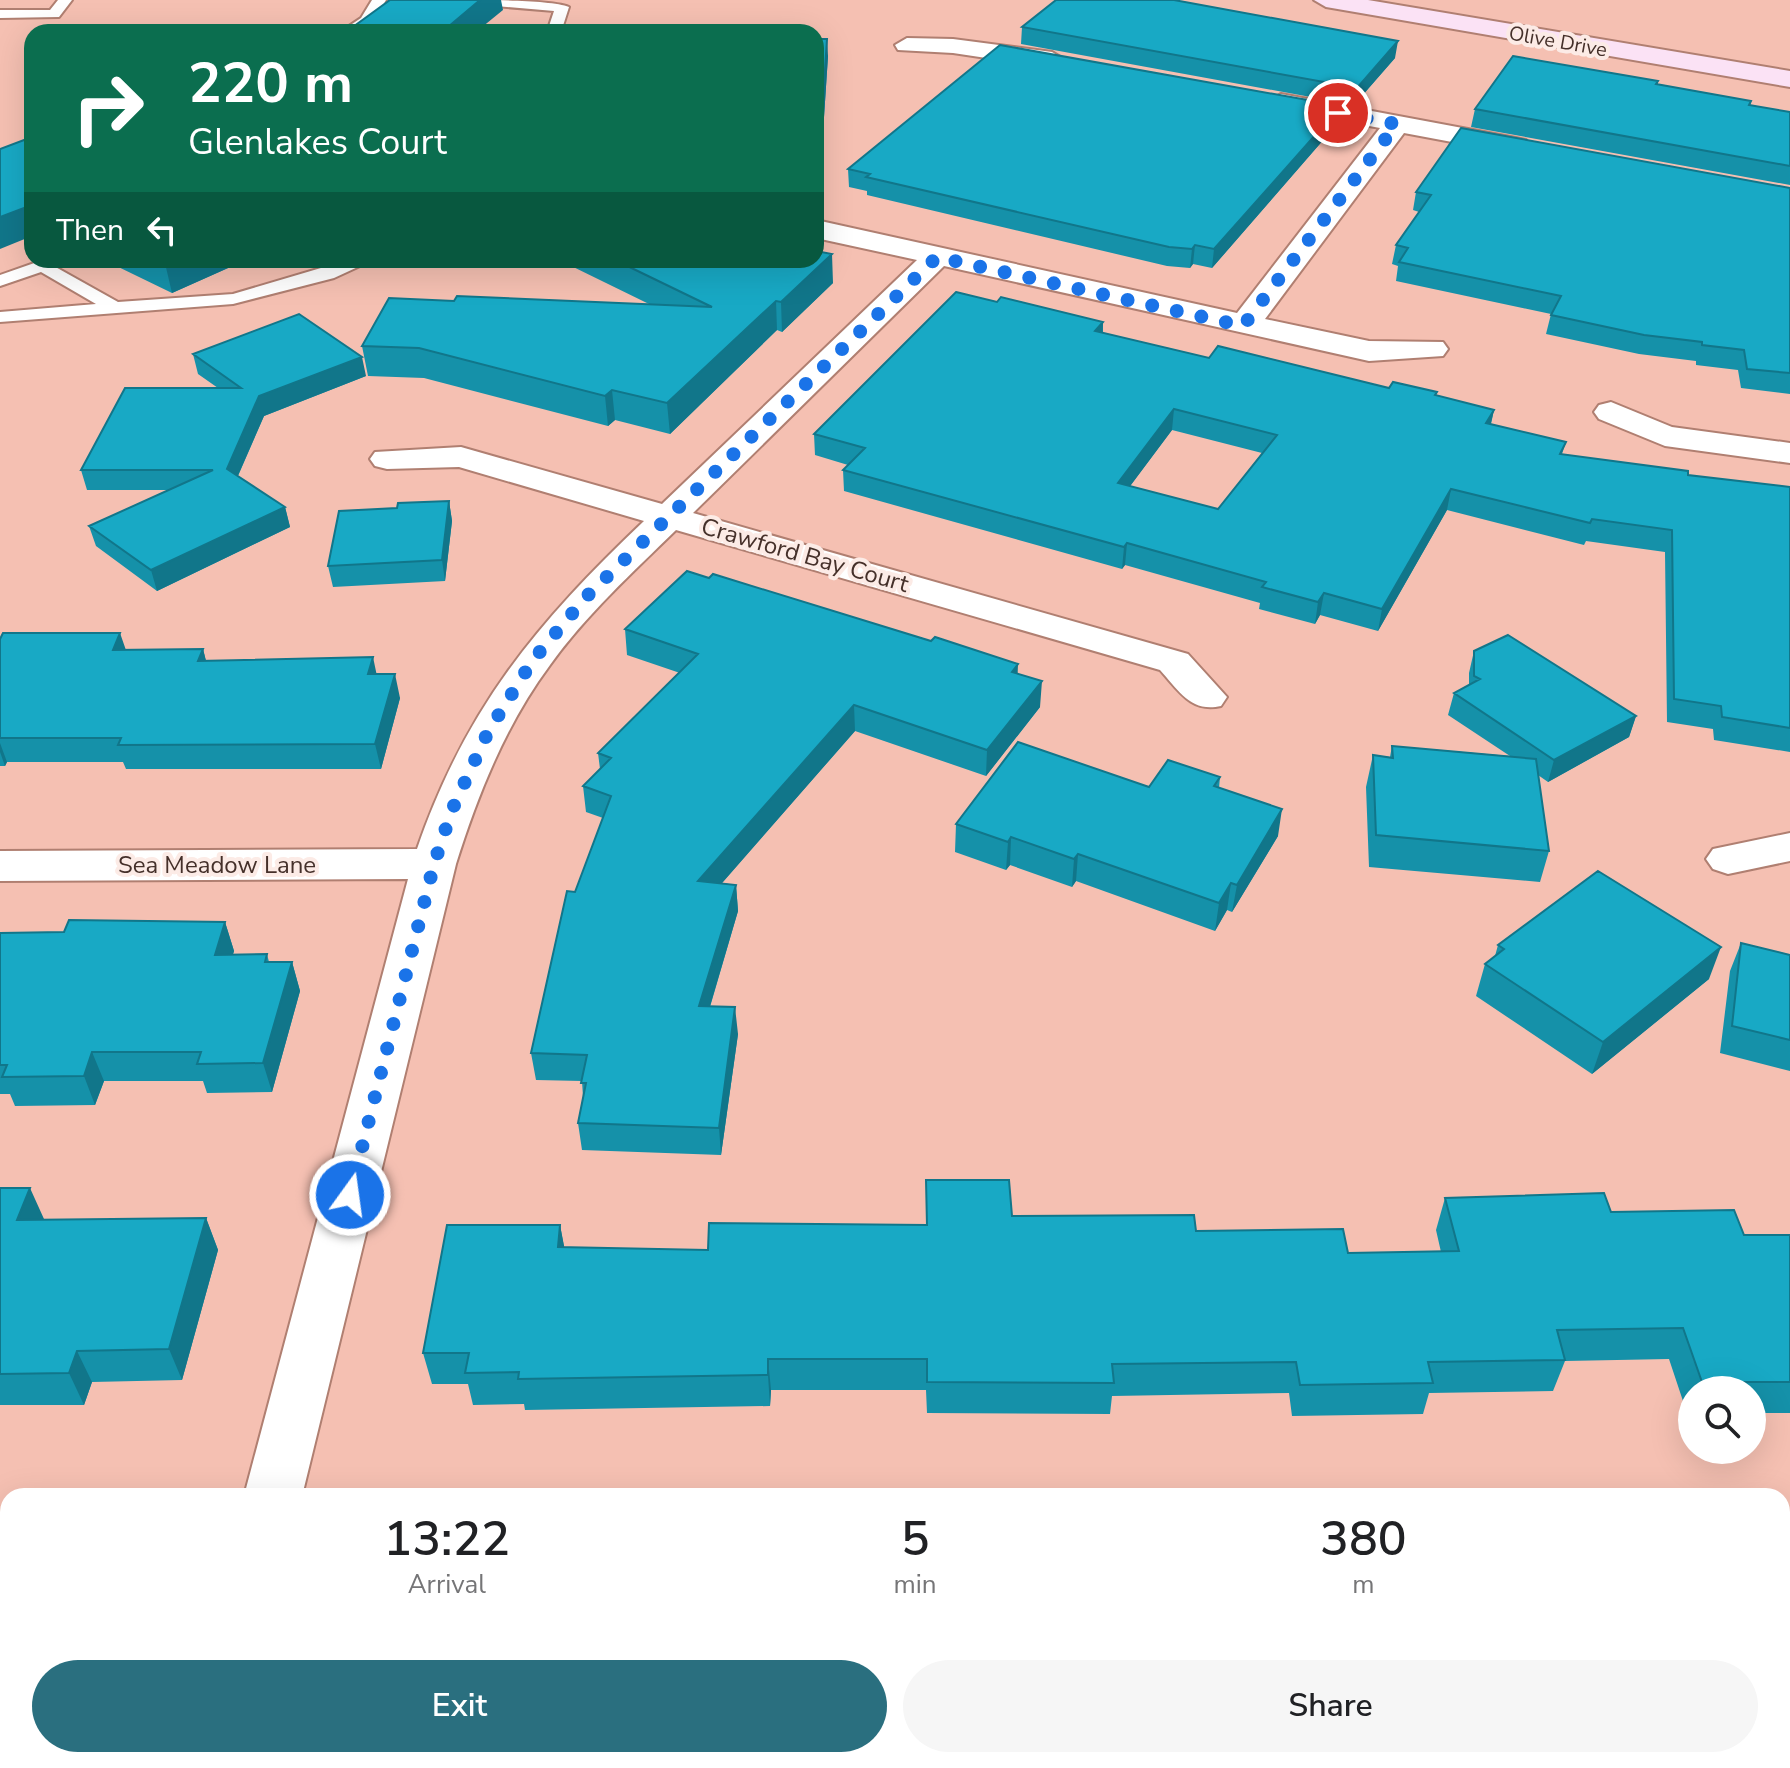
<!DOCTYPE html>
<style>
:root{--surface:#fff;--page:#f6f6f6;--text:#202124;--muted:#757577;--accent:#2a6f7f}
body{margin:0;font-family:"Nunito Sans",sans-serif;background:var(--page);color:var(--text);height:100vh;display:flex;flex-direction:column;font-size:30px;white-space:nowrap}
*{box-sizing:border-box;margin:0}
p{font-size:26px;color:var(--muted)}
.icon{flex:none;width:44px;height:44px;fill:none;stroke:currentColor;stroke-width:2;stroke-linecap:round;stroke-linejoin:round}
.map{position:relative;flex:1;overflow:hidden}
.panel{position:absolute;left:0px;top:1488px;width:1790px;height:280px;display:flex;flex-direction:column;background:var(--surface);border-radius:24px 24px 0 0;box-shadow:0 8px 32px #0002}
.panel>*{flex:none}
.guide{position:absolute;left:24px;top:24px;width:800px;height:244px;border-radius:24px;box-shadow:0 8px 32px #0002;background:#0b6e4f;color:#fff;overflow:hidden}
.tools{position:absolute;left:1678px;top:1376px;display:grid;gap:16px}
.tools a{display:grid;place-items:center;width:88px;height:88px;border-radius:50%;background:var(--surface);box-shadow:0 8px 32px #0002;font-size:40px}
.pin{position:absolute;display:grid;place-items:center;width:68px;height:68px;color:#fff;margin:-34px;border:4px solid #fff;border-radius:50%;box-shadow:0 2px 8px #0007}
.me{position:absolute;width:88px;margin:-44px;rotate:14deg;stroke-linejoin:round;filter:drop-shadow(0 0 6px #0008)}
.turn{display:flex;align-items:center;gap:28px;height:168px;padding:0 32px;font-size:36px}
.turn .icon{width:104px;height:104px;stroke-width:2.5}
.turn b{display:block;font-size:56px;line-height:68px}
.then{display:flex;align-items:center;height:76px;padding:0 32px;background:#0003;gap:16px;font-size:30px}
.eta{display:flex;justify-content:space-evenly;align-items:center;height:136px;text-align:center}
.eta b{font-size:48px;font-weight:600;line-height:56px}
.button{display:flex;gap:16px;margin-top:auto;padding:16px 32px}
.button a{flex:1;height:92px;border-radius:48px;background:var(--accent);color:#fff;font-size:32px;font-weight:600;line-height:92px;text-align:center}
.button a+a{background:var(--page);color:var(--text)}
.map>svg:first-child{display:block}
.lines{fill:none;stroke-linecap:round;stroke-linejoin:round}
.lane-casing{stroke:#b07f71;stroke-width:4}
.street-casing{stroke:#b07f71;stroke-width:4}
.secondary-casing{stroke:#b07f71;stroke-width:4}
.lane{fill:#fff;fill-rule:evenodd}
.street{fill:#fff;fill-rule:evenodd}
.secondary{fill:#fbe2f5;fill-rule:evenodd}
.wall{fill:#1591a9;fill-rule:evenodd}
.shaded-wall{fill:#11768a}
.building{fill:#18a9c5;stroke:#11768a;stroke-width:2;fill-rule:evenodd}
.route{stroke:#1a73e8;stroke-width:14;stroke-dasharray:0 25.2}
.labels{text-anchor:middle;stroke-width:8;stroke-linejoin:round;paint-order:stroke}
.far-street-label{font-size:20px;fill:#45302a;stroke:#fcebe6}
.street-label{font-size:24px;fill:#45302a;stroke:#fcebe6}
</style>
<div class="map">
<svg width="1790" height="1768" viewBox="0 0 1790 1768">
<rect width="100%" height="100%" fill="#f5c0b2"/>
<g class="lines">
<g class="lane-casing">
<path id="lane" d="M58,0H72L59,17L0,18V10H50Z
M372,0H386C373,22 366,32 340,32L361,18Z
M464,0C488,0 552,0 569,7L561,32H547L554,11L471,4Z
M43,260L118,302L233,294L348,260H373L334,278L233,304L0,322V312L96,304L41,272L0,286V275Z"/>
</g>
<g class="street-casing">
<path id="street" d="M907,38L953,39L1052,52L1065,60L1052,68L953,53L898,50L895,45Z
M1281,94L1516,138L1526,140L1530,146L1526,152L1516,154L1404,133L1265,319L1369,341L1443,342L1448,349L1443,356L1369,361L944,266L693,513L1188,654L1227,697L1221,706C1191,713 1179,691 1160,670L676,530C632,573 586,615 550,665C506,724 478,794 456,864L302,1496H244L408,879L0,881V851L417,849C466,707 537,623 644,521L459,467L387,469L375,466L370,459L375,452L461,447L662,504L917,260L816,238V220L1237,313L1380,128L1272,108L1268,102Z
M1611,402L1672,427L1790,443V463L1665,446L1599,419L1594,412L1599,405Z
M1790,833V861L1728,874L1713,869L1706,859L1713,849Z
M0,1547H8V1603H0Z
M1782,1586H1790V1644H1782Z"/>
</g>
<g class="secondary-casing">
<path id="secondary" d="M1314,0H1368L1790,71V87L1326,7Z"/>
</g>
<use href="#lane" class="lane"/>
<use href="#street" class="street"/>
<use href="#secondary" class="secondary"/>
</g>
<path class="wall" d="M1022,27L1395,58L1354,105L1021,44Z
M816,39L828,56L821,163L816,162Z
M1658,81V85L1751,101L1750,106L1790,112V185L1471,127L1475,109Z
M1341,106L1338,123L1212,268L1193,264L1190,268L1167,266L867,195V191L849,187L848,169Z
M1790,188V394L1741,388L1738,370L1696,365V361L1639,354L1546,334L1551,314L1396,281L1398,266L1392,264L1396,245L1419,212L1413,210L1416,192Z
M104,260H246L172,293Z
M559,260H816L833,283L782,332L777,330L670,434L615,420L608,426L424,378L368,376L362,346L454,301L649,304Z
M997,302L1103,322V333L1209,358L1389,388L1437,392L1436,396L1494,410L1491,424L1566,442L1562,454L1688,475L1790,487V752L1714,740L1713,729L1667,722L1665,552L1586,541L1584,545L1447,510L1378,631L1320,615L1315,624L1259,609L1260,603L1125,565L1122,569L844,491L843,470L848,465L815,455L814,434ZM1172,430L1262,453L1218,509L1130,486Z
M193,354L366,376L264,416L238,476L285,507L290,527L157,591L96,546L89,526L168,490H87L81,470L218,388L198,374Z
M449,501L452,521L445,581L333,587L328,566L397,508Z
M625,629L1018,673L1040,707L986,776L855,731L722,883L736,885L738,911L710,1007L738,1034L721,1155L582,1150L578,1123L583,1097L582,1081L536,1080L531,1053L575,892L603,818L586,812L583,786L600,769L598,753L680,673L627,655Z
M0,639L126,650L203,649L206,661L377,674L400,698L381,769H126L123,762H7L5,766H0Z
M1474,651L1636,716L1629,737L1548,782L1538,775L1549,851L1540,882L1369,867L1366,787L1373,755L1390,757L1392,746L1510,756L1448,715L1454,693L1469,685V673Z
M1220,777L1219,788L1278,836L1232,912L1227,910L1215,931L1076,881L1072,887L1010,865L1006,870L955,852L956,824L1149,787Z
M225,922L234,951L233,954H267L269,962H292L300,991L272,1092L207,1093L203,1081H104L95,1105L15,1106L10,1094H0V933L64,932Z
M1741,943L1790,955V1071L1720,1053L1730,971Z
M1498,945L1709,979L1592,1074L1476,996L1485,964L1495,956Z
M926,1180L1012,1216L1196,1231L1348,1253L1441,1252L1436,1230L1445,1198L1611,1212L1744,1235H1790V1413H1752V1390H1692V1413H1687L1669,1359L1565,1361L1553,1391L1429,1393L1423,1414L1292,1416L1289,1393L1112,1396L1110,1414L927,1413L926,1390H771L770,1406L525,1410L524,1404L473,1405L468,1384H432L423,1353L560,1225L564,1247L708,1250L926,1225Z
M0,1188L44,1220L206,1218L218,1250L182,1380L92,1382L84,1405H0Z"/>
<path class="shaded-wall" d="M480,0H501L503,10L476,32H442Z
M827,39L828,56L821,163L820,145Z
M1398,41L1395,58L1354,105L1357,88Z
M1341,106L1338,123L1212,268L1214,249Z
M32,205V236L0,249V217Z
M1195,245L1193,264L1190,268L1192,249Z
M832,254L833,283L782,332L781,302Z
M173,260H246L172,293L165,263Z
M776,301L777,330L670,434L667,403Z
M1103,322L1102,342L1095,331Z
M362,357L366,376L264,416L232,489L227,469L259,396Z
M612,390L615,420L608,426L605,396Z
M1174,409L1172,430L1116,505L1118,483Z
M1494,410L1489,431L1486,423Z
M1451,489L1447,510L1378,631L1382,609Z
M449,501L452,521L445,581L442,560Z
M285,507L290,527L157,591L151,570Z
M1127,543L1125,565L1122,569L1124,547Z
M1324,593L1320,615L1315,624L1318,602Z
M120,633L128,656L113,650Z
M203,649L209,673L198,661Z
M373,657L378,681L368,674Z
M1018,664L1017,690L1012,672Z
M395,674L400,698L381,769L375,744Z
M1042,681L1040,707L986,776L987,750Z
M854,705L855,731L701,907L698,881Z
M1636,716L1629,737L1548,782L1554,760Z
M0,743L7,762L5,766L0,752Z
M1282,809L1278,836L1232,912L1237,885Z
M1011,837L1010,865L1006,870L1008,842Z
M1078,854L1076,881L1072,887L1074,859Z
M1231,883L1227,910L1215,931L1219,903Z
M736,885L738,911L702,1033L699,1006Z
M225,922L234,951L224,984L215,955Z
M1721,947L1709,979L1592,1074L1603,1042Z
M292,962L300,991L272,1092L263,1063Z
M735,1007L738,1034L721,1155L719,1128Z
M92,1052L104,1081L95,1105L84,1076Z
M30,1188L44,1219L32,1252L17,1220Z
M206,1218L218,1250L182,1380L169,1349Z
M560,1225L566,1256L558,1247Z
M77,1351L92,1382L84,1405L69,1373Z
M768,1359L771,1390L770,1406L768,1375Z"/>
<path class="building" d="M390,0H480L442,32H346Z
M1056,0H1174L1398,41L1357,88L1022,27Z
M816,39H827L820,145L816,144Z
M1000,45L1341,106L1214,249L1195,245L1192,249L1169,247L866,177L870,174L848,169Z
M1513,56L1658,81L1656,84L1751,101L1749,105L1790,112V166L1475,109Z
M1461,128L1790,188V373L1747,369L1744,350L1702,345V342L1644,335L1551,315L1561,296L1399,262L1408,248L1396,245L1431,195L1416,192Z
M32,137V205L0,217V149Z
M816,251L832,254L781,302L776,301L667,403L612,390L605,396L419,348L362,346L389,298L454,301L457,296L712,307L615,260H816Z
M157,260H173L165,263Z
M956,292L997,302L1001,297L1103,322L1095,331L1209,358L1218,346L1389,388L1393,382L1437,392L1435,395L1494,410L1486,423L1566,442L1560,454L1688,471V475L1790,487V728L1722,717L1721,706L1674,699L1672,530L1592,519L1590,523L1451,489L1382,609L1324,593L1318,602L1262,587L1266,582L1127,543L1124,547L843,470L865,448L814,434ZM1174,409L1277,435L1218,509L1118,483Z
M299,314L362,357L259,396L227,469L285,507L151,570L89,526L213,470H81L125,388H241L193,354Z
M449,501L442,560L328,566L339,511L397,508L398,503Z
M687,571L709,578L713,574L931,641L935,637L1018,664L1012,672L1042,681L987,750L854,705L698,881L736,885L699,1006L735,1007L719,1128L578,1123L586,1083H581L587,1055L531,1053L567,891L575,892L611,796L583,786L611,758L598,753L698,654L625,629Z
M3,633H120L113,650L203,649L198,661L373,657L368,674H395L375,744L118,745L121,738H0V639Z
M1508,635L1636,716L1554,760L1454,693L1480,679L1474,676V651Z
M1018,742L1149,787L1168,760L1220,777L1214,786L1282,809L1237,885L1231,883L1219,903L1078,854L1074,859L1011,837L1008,842L956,824Z
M1392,746L1536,759L1549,851L1376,835L1373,755L1393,758Z
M1598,871L1721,947L1603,1042L1485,964L1504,949L1498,945Z
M69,920L225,922L215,955L267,954L265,962H292L263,1063L197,1064L201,1052H92L84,1076L2,1077L7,1065H0V933L64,932Z
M1741,943L1790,955V1040L1732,1026Z
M926,1180H1009L1012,1216L1194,1215L1196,1231L1343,1229L1348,1253L1459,1251L1445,1198L1604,1193L1611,1212L1734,1210L1744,1235H1790V1382H1702L1683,1328L1557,1330L1565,1360L1428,1362L1433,1383L1300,1385L1296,1362L1112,1364L1114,1383L927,1382V1359H768V1375L518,1379L519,1372L465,1373L469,1353H423L447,1225H560L558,1247L708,1250L709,1223L927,1225Z
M0,1188H30L17,1220L206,1218L169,1349L77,1351L69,1373L0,1374Z
M0,1725H8V1760H1006V1766L1111,1763V1760H1782V1736H1790V1768H0Z"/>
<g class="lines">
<path class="route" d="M350,1195L434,864L452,810L488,732L533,660L587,596L937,257L1243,326L1397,124L1338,113"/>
</g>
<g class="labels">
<g class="far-street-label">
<text transform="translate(1558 41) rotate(10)" y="7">Olive Drive</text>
</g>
<g class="street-label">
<text transform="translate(805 555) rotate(16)" y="8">Crawford Bay Court</text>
<text x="217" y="873">Sea Meadow Lane</text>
</g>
</g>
</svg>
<div class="tools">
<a><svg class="icon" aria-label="search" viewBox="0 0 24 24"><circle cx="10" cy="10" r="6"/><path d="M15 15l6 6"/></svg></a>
</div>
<div class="pin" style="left:1338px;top:113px;background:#d93025"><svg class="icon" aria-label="arrive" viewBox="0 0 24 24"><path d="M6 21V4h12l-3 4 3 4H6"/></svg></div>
<svg class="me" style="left:350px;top:1195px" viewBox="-20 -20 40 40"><circle r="17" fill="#1a73e8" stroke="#fff" stroke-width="3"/><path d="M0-11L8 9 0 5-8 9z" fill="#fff"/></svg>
<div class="guide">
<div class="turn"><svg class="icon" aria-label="right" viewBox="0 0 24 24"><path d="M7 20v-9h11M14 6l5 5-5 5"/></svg><div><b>220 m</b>Glenlakes Court</div></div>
<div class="then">Then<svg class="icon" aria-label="left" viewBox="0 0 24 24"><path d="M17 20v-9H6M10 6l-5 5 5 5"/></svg></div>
</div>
<section class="panel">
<div class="eta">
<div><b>13:22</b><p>Arrival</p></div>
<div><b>5</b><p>min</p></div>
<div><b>380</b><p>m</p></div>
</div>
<div class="button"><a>Exit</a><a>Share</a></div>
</section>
</div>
